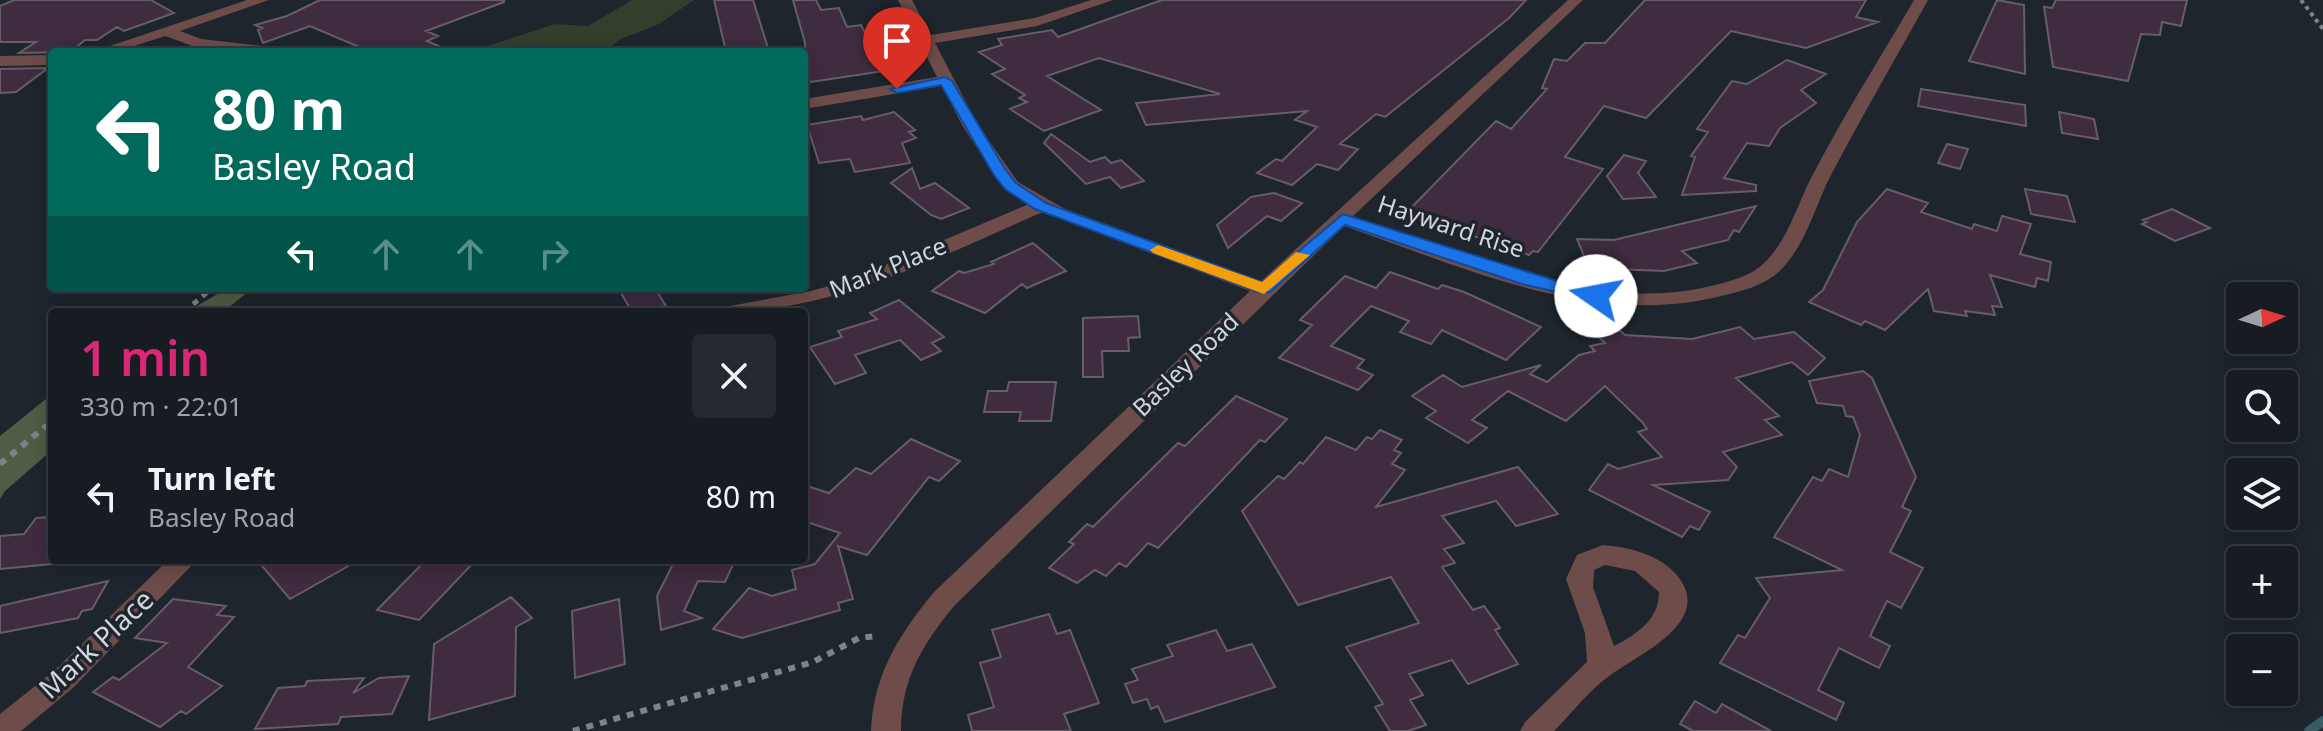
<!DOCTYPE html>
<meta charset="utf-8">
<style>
:root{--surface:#161c22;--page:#23292f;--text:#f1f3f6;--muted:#9ea1a5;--line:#353a40;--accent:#db2777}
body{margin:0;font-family:"Noto Sans",sans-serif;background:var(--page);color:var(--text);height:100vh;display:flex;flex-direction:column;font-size:30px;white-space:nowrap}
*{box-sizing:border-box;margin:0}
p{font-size:26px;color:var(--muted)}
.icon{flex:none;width:44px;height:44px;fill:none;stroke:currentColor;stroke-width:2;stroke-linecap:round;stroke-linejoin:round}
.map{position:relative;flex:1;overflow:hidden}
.sheet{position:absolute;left:48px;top:308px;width:760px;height:256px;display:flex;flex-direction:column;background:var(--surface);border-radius:8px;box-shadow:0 4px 20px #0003,0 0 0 2px var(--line)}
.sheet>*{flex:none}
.banner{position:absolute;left:48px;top:48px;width:760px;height:244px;border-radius:8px;box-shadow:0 4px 20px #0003,0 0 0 2px var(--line);background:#00695c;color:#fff;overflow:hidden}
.needle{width:52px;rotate:86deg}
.fabs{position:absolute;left:2226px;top:282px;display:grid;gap:16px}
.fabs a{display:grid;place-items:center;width:72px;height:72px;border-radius:8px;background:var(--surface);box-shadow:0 4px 20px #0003,0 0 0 2px var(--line);font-size:40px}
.pin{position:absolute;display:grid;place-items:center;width:68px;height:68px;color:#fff;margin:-82px -34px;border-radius:50% 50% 50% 0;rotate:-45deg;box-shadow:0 0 8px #0007}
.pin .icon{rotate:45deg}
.me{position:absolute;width:88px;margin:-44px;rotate:282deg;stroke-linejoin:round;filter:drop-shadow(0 0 6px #0008)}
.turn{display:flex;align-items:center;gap:28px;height:168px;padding:0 32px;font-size:36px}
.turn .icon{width:104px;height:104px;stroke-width:2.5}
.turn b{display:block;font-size:56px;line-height:68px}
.lanes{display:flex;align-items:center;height:76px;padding:0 32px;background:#0003;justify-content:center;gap:40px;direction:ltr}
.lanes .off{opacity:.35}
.round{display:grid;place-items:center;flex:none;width:84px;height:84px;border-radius:8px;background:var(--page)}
.summary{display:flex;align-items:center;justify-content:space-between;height:136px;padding:0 32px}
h1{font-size:48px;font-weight:600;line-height:60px;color:var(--accent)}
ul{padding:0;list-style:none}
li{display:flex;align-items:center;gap:24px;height:104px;padding:0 32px}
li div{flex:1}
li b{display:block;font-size:30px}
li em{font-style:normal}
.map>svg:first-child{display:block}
.green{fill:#343e2c}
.forest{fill:#4f5d44}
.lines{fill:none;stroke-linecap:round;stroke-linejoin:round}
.stream{stroke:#385c64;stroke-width:10}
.building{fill:#3f2c3f;stroke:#675d67;stroke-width:2}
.path-far2{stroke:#7d8389;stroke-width:4;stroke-dasharray:4 4;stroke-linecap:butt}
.path-far1{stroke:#7d8389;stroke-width:5;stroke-dasharray:6 6;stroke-linecap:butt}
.path{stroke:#7d8389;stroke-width:6;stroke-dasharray:7 7;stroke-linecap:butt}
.minor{fill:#6e4c4a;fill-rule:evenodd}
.route{fill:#1a73e8;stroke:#114b97;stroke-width:2}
.slow{fill:#f59e0b}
.labels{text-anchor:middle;stroke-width:7;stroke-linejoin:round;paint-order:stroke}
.street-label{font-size:24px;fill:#d1d6dc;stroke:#1e252d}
.near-street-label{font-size:28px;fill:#d1d6dc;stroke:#1e252d}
</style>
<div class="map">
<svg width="2323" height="731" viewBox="0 0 2323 731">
<rect width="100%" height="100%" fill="#1e252d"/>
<path class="green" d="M632,0H694L659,24L621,39L602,52H469L555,24L588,26Z"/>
<path class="forest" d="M228,288H253L223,312H160L195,307Z
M52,394V450L5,491L0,499V436Z"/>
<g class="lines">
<path class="stream" d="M2309,731L2323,721"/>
</g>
<path class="building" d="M14,0H151L174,13L124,31L117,27L97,40H85L70,52L19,53L36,42H0V6Z
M320,0H504V2L426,31L438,36L427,41L452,52H371L310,26L263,43L258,30L262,28L255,25L287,16Z
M714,0H753L768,48L726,52Z
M793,0H816L821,10L839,8L847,27L861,25L884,71L811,82L804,75L805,43Z
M1162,0H1526L1509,18L1385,117L1376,114L1340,144L1358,149L1338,170L1317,164L1292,185L1257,173L1276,159L1282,161L1317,127L1295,120L1307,111L1146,125L1136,103L1220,94L1099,58L1047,76L1101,110L1044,131L1010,109L1027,102L1019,98L1025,95L992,74L1005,69L979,52L1002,45L998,39L1052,30L1058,37Z
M1645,0H1866L1856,17L1878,22L1806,48L1731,31L1646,118L1604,106L1565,157L1603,169L1538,252L1533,251L1529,255L1406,213L1496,121L1511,129L1547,89L1542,88L1554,59L1567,61L1585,43H1605Z
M1997,0L2024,5L2025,74L1969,61Z
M2056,0H2187L2181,26L2162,22L2160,35L2141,34L2128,81L2053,67L2044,7L2052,8Z
M1787,60L1826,74L1801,90L1816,103L1780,128L1769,146L1747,143L1724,178L1756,185V191L1682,195L1695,157L1691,156L1708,132L1697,129L1732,81L1747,84Z
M48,68L16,92L0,93V69Z
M1921,89L2025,105L2026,126L1918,106Z
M894,112L915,130L909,132L916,138L902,143L910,163L855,172L850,159L819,163L807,125L861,116L863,120Z
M2059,112L2094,119L2098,139L2062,133Z
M1051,134L1090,162L1105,157L1111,163L1121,160L1144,181L1121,188L1110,177L1086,184L1044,143Z
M1947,144L1968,149L1960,169L1938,163Z
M1624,155L1646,161L1638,173L1656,197L1623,199L1607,176Z
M912,168L920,189L935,183L969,208L941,219L931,215L891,183Z
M1887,189L1928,203L1921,212L1972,229L1974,224L1997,231L2002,216L2031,224L2020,254L2051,262L2048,281L2037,278L2035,287L1990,275L2002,307L1992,306L1995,315L1965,311L1967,316L1934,311L1928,289L1885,330L1865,321L1861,325L1809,302L1823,290L1857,222Z
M2025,189L2067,196L2075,222L2031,214Z
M1274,193L1302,203L1281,221L1267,216L1228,248L1217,225L1251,197Z
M1756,206L1739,232L1734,230L1728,240L1682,251L1697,263L1664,271L1589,268L1577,239L1614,240Z
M2172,209L2210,228L2175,241L2142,224L2147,222L2143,220Z
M1033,243L1066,271L1027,288L1022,284L985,313L932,291L959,271L964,273L994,264L991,262Z
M1390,272L1438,289L1442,285L1464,292L1541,327L1506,360L1442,330L1431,344L1400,332L1409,321L1371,306L1331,346L1364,360L1357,368L1373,375L1358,390L1279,358L1312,325L1300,320L1345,276L1376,288Z
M618,288H655L666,306L632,312Z
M899,300L944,337L932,343L941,351L921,360L900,340L855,355L866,373L835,384L810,347L842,337L838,331L877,319L870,313Z
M1138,316L1140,337L1128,338L1129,351H1102L1103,377H1083V318Z
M1608,320L1625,335L1692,339L1740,327L1754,339L1794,332L1825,358L1808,375L1792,362L1736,378L1779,416L1765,420L1782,435L1723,452L1737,467L1728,480L1653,485L1710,512L1699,530L1690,526L1682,537L1589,490L1608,464L1618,469L1662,457L1638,432L1647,429L1643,423L1605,386L1566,421L1508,391L1472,420L1487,428L1468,443L1426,418L1436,411L1412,396L1443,375L1462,387L1541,365L1530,374L1547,382L1579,355L1595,351L1590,346L1605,343L1586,326Z
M1863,371L1872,378L1916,477L1902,507L1911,511L1890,552L1923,568L1901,608L1887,601L1870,636L1890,646L1879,668L1839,648L1818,690L1844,703L1836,720L1720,663L1738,635L1745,638L1770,598L1756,578L1842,570L1774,537L1813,477L1822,481L1829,469L1848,477L1860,435L1853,417L1846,416L1843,406L1817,403L1809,381Z
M1009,382H1056L1051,421H1019L1021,412H984L988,391H1007Z
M1236,396L1287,419L1265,442L1260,440L1158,548L1148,543L1126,567L1119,563L1106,576L1095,570L1077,583L1049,568L1074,544L1069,542L1087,524L1093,527L1178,443L1185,446Z
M1380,430L1402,440L1394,450L1401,453L1392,464L1405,470L1376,507L1518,467L1558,514L1516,526L1496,501L1442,516L1464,543L1444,549L1455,563L1442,567L1473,610L1484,606L1500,628L1495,630L1518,664L1468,684L1452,660L1409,674L1423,695L1410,700L1426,725L1408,731H1390L1375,707L1383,704L1346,647L1419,623L1391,577L1298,605L1242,511L1278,476L1284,479L1300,462L1303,464L1326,437L1356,450L1367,437L1372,439Z
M911,439L960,461L939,481L929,477L867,555L838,546L853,599L838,603L840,610L742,638L713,629L749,588L772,596L796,589L792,570L815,564L840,533L804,521V485L829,493L856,468L871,474Z
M52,517V564L0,569V536L24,534L36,518Z
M257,560H359L290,599Z
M426,560H476L419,620L377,610Z
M675,560H735L725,582L698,581L684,611L702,618L661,630L657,596Z
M108,581L92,609L82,611L78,618L0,633V606Z
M511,597L532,618L516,627L515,696L429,720L434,644Z
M173,599L226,606L217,615L234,617L188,667L222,686L186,714L181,711L160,727L93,692L113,677L119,680L167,643L135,638Z
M619,599L625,664L575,678L572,611Z
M1049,614L1057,634L1070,630L1099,703L1064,714L1071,731H972L968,715L994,707L980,663L1001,657L992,630Z
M1216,630L1227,651L1252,644L1275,687L1165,722L1158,706L1151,709L1147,699L1133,703L1125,684L1138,680L1132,669L1173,656L1167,645Z
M409,676L392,714L341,717L338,724L255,729L278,688L305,686L307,681L364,678L353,693L379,678Z
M1695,701L1716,713L1722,704L1771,731H1693L1680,724Z"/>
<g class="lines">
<path class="path-far2" d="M2301,0L2323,29"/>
<path class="path-far1" d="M184,312L212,288
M44,428L52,421"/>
<path class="path" d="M0,464L46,426
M573,731L813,662L859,638L877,636"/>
<path class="minor" d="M247,0H269L180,31L201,39L271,47L279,52L198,48L165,36L116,52H92Z
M898,0H912L931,35L1035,18L1091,0H1113L1037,26L935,43L978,125L1018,182L1065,209L1261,281L1568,0H1583L1353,216C1467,256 1597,317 1719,284C1734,280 1752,275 1763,264C1787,242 1796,208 1810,180C1842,118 1879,60 1914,0H1928C1896,58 1862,116 1831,175C1814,208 1805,250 1775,275C1761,286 1742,291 1725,295C1597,330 1463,267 1344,226L954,606C922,645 901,680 901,731H871C873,675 900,633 934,592L1250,291L1043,212C938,257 836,312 720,312L730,306L811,291L847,281L1029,204L1005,190L962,125L942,86L804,109V99L937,77Z
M52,55V65L0,66V56Z
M1603,545C1627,547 1654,553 1672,570C1721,618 1641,653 1612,674C1591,688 1572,713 1554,731H1520L1525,722L1587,662L1585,633L1566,579L1577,555ZM1605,565L1635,571L1659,592C1659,620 1637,634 1614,646L1593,587L1594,570Z
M168,560H197L74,687L21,731H0V714L54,671Z"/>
</g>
<path class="route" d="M945,77L952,81L1005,169L1016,183L1046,203L1262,282L1343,214L1605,296L1596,301L1522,284L1345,225L1270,292H1258L1035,209L1005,189L994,175L941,85L897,93L890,89Z"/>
<path class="slow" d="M1158,245L1262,282L1296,252L1310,255L1264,294L1153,253L1150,250Z"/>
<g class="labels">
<g class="street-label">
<text transform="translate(1451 227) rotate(18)" y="8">Hayward Rise</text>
<text transform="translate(888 268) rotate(-22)" y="8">Mark Place</text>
<text transform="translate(1186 365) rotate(-44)" y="8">Basley Road</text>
</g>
<g class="near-street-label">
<text transform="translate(96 644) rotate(-43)" y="10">Mark Place</text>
</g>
</g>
</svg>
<div class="fabs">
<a><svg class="needle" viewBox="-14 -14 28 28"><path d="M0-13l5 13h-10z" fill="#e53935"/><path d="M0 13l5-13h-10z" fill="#9ea1a5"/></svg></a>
<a><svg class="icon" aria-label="search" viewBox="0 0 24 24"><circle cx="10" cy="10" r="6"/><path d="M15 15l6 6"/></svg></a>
<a><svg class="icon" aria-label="layers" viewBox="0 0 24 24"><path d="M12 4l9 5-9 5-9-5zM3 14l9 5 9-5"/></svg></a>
<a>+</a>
<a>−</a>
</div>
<div class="pin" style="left:897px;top:89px;background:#d93025"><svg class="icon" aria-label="arrive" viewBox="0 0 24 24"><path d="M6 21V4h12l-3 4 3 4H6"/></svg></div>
<svg class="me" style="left:1596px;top:296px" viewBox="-20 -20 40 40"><circle r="19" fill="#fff"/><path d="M0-13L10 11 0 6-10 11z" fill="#1a73e8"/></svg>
<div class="banner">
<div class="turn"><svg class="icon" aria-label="left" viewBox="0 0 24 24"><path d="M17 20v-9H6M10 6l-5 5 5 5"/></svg><div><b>80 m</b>Basley Road</div></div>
<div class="lanes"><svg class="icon" aria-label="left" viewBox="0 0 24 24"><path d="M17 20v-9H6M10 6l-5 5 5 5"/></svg><svg class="icon off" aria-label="ahead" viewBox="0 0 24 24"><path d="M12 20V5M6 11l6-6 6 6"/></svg><svg class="icon off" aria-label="ahead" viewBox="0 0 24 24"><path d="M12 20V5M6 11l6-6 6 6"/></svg><svg class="icon off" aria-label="right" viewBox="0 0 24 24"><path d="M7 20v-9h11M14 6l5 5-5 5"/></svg></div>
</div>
<section class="sheet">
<div class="summary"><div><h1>1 min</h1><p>330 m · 22:01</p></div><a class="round"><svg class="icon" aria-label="close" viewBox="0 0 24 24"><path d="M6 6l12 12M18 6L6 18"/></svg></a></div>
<ul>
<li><svg class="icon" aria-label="left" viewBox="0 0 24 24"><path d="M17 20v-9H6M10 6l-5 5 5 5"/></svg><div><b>Turn left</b><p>Basley Road</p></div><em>80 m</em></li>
</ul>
</section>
</div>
